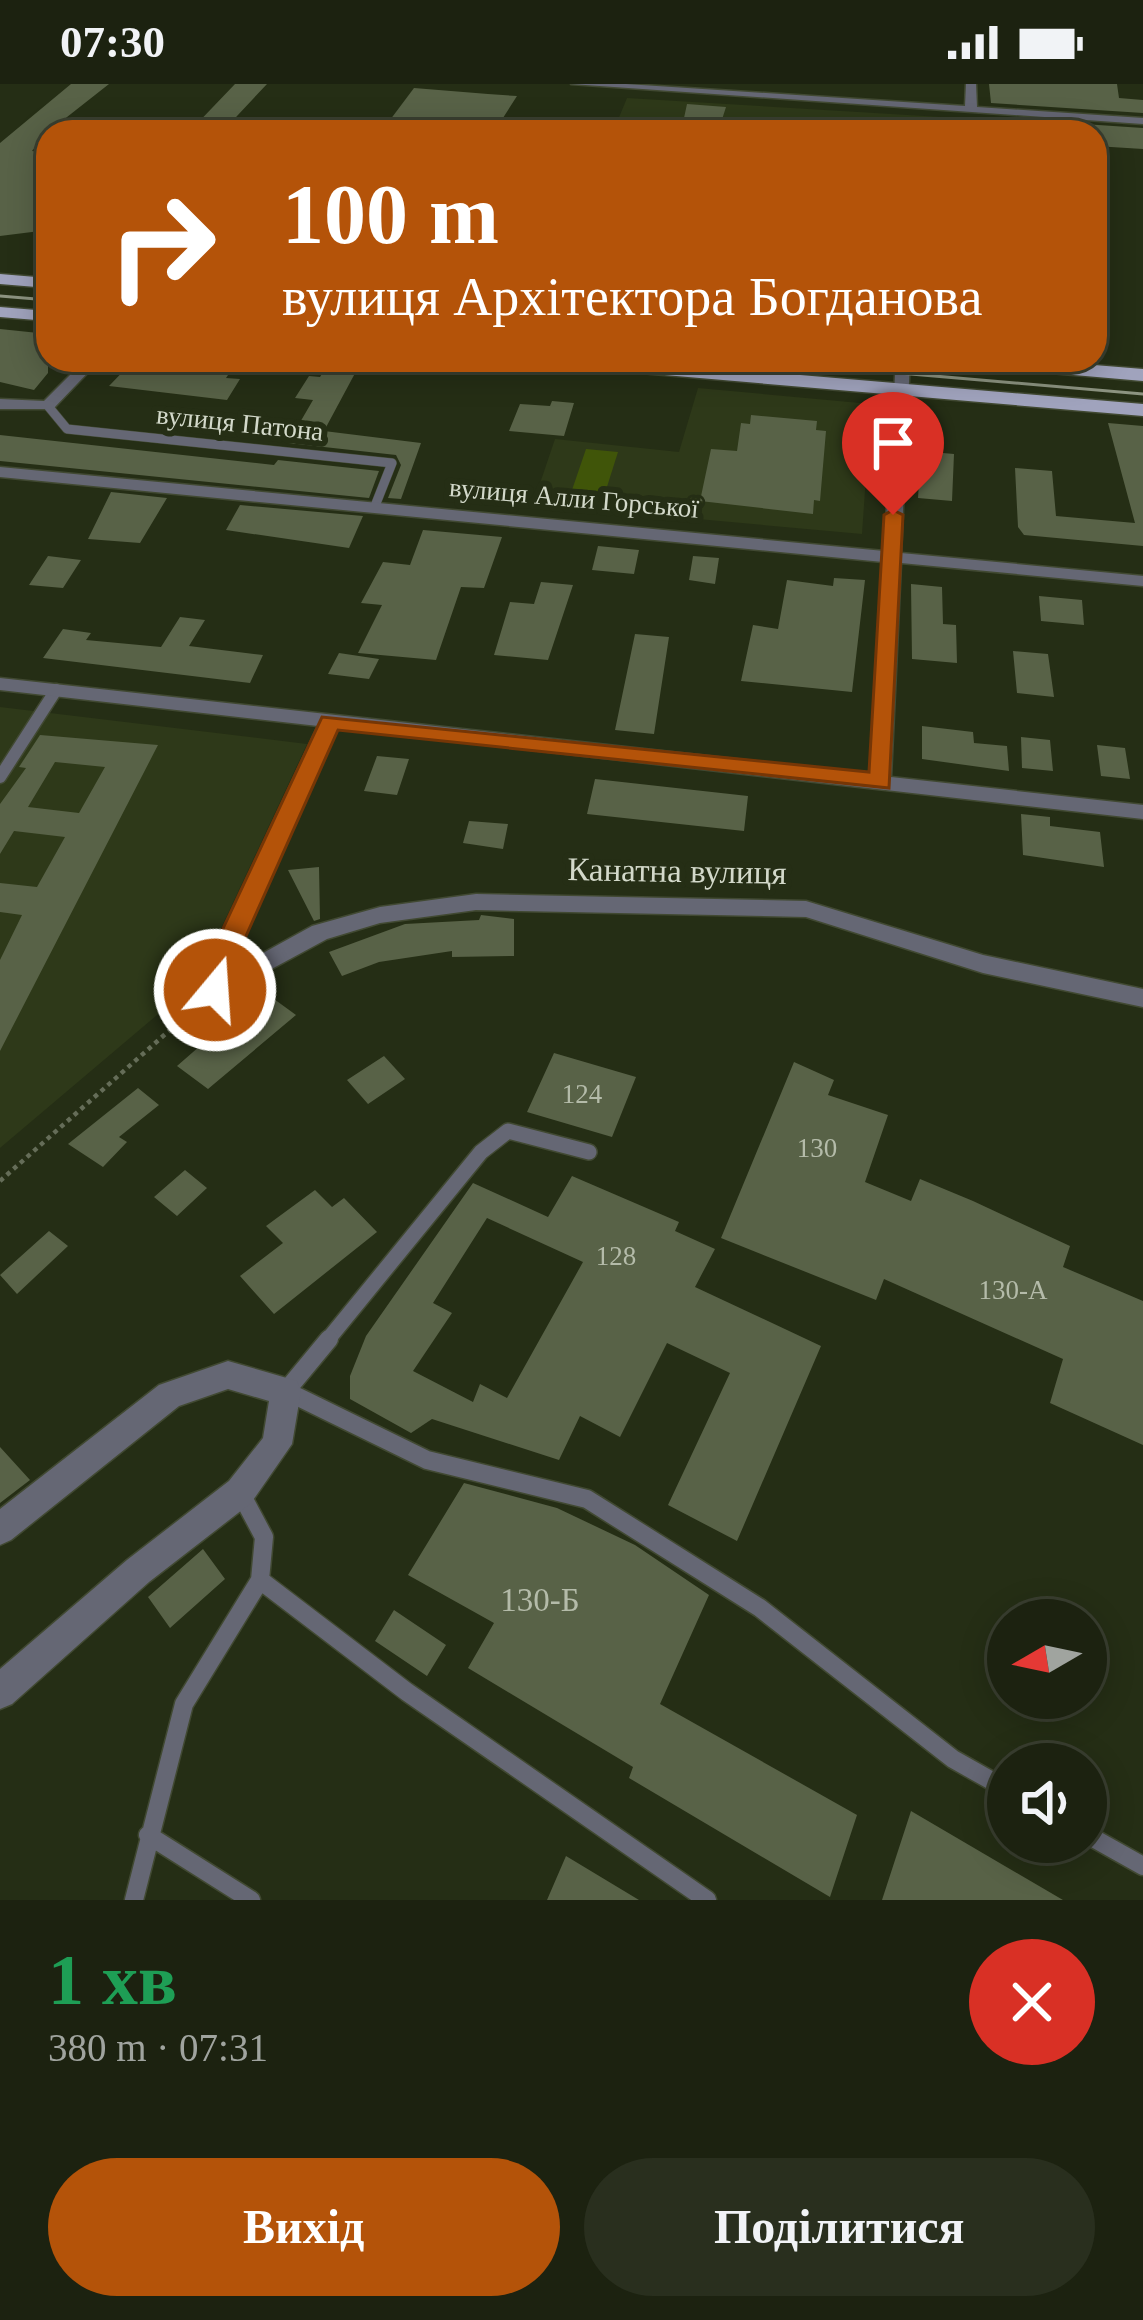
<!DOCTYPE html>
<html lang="uk">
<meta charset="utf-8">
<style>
:root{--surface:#1c2210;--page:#292f1e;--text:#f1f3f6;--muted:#a0a49f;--line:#3a3f30;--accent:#b45309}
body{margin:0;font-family:Georgia,serif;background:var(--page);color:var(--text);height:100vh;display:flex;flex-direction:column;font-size:45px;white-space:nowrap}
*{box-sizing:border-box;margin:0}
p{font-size:39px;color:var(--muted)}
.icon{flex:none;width:66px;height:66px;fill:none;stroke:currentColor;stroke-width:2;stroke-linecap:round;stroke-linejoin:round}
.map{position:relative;height:1816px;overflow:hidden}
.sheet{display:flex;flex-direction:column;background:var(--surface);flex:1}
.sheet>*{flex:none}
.top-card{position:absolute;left:36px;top:36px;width:1071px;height:252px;border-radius:36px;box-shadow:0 6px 30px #0003,0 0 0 3px var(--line);background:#b45309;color:#fff;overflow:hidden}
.needle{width:78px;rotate:261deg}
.fabs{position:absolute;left:987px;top:1515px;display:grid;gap:24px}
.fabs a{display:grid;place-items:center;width:120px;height:120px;border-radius:50%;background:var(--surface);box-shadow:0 6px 30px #0003,0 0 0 3px var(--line);font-size:60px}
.pin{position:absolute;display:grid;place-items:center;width:102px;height:102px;color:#fff;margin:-123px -51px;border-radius:50% 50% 50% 0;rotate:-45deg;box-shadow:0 0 12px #0007}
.pin .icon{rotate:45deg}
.me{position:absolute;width:132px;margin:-66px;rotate:18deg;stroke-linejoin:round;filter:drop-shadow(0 0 9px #0008)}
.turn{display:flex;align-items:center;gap:42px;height:252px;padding:0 48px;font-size:54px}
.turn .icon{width:156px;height:156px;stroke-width:2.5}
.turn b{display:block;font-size:84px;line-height:102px}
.round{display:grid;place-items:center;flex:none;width:126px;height:126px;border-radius:63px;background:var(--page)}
.head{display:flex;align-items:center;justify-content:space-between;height:204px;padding:0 48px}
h1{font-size:72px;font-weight:600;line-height:90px;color:#1e9e55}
.button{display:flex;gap:24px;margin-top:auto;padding:24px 48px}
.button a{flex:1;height:138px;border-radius:72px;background:var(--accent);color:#fff;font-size:48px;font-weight:600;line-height:138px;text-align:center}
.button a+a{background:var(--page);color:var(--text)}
.status{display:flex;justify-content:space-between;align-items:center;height:84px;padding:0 60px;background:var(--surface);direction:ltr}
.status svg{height:33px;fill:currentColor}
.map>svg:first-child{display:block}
.built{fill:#2e3919}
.green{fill:#405509}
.building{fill:#586247;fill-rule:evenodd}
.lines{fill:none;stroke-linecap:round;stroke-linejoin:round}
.lane-far3-casing{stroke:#414932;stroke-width:10}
.lane-far2-casing{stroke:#414932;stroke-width:15}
.lane-far1-casing{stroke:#414932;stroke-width:18}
.lane-casing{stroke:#414932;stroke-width:21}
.street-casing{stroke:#414932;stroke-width:3}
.primary-casing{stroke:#414932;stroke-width:3}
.path{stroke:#656d58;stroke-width:4.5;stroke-dasharray:4.5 4.5;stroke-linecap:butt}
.lane-far3{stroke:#656774;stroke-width:9}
.lane-far2{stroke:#656774;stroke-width:12}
.lane-far1{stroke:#656774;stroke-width:15}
.lane{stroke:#656774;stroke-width:18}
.street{fill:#656774;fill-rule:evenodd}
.primary{fill:#a0a3bd;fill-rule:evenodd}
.tram{stroke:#8c9380;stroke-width:3}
.route{fill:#b45309;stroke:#753606;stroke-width:3}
.labels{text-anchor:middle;stroke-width:12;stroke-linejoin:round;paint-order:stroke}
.far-street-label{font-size:27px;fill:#d3d9ca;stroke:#252e15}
.number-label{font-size:27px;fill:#b4bba9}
.street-label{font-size:33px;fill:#d3d9ca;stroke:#252e15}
.near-number-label{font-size:33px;fill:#b4bba9}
</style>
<div class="status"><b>07:30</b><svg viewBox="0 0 49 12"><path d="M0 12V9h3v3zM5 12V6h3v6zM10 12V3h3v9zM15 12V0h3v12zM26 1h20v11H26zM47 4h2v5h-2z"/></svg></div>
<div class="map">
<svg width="1143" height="1816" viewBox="0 0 1143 1816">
<rect width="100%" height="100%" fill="#252e15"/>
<path class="built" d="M627,14L958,34V48H613Z
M698,304L871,320L862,450L533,420L555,355L679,368Z
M0,623L307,660L196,898L0,1064Z"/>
<path class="green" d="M586,365L618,368L605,409L572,406Z"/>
<path class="building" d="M71,0H109L48,48L32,67L48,69V146L0,152V59Z
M235,0H267L222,48H189Z
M989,0H1117L1119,14L1143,16V29L991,19Z
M414,4L488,10L517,12L494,48H381Z
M687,20L726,23L718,48H681Z
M993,34L1143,44V65L1095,62V48H995Z
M0,245L48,250V289L34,306L0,298Z
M134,276H238L226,294L240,295L227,316L109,302Z
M329,278L360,280L324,347L421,359L401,415L388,414L401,381L396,371L288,359L313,316L295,314L309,292L320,293Z
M552,317L574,319L564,352L509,347L520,320L550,322Z
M751,331L817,337L816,346L826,347L820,417L814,416L813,430L700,417L711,365L737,367L741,339L750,340Z
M1108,339L1143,342V462L1024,451L1018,443L1015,384L1052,387L1056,432L1135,439Z
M0,351L274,381L278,376L379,387L369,414L0,377Z
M921,367L954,370L952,417L918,414Z
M111,408L167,414L140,459L88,455Z
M240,421L363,432L349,464L226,446Z
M423,446L502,453L484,504L461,503L436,576L358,569L382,521L361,519L383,478L410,481Z
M598,462L639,466L634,490L592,486Z
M48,472L81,476L63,504L29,501Z
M693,472L719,474L715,500L689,496Z
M834,494L865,496L852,608L741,597L753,541L778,545L787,496L833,502Z
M541,498L573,501L548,576L494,571L510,518L534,520Z
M911,500L942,503L943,540L956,541L957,579L912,575Z
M1039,512L1082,516L1084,541L1041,537Z
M180,533L205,536L189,562L263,571L250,599L43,574L63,545L91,549L86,556L161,563Z
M635,550L669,553L654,650L615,646Z
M1013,567L1048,570L1054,613L1017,609Z
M339,569L379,575L369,595L328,590Z
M922,642L973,648L974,659L1007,662L1009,687L922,675Z
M40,651L158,661L0,967V876L22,831L0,828V799L37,803L65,753L14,747L0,770V720L26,684L19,683ZM55,678L105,683L79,729L28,723Z
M1021,653L1050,656L1053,687L1022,684Z
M1097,661L1125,664L1130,695L1101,692Z
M377,672L409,675L397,711L364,707Z
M595,695L748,712L744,747L587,730Z
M1021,730L1050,733V742L1100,748L1104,783L1023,771Z
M469,737L508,740L503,765L463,759Z
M319,783L320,835L314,837L288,786Z
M481,831L514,835V872L452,873V867L379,878L342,892L329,868L405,840L479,836Z
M263,907L296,931L208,1005L177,982Z
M554,969L636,993L612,1053L527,1028Z
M384,972L405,995L368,1020L347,996Z
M794,978L834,996L828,1011L888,1031L865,1098L911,1117L920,1095L973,1117L1070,1162L1063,1183L1143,1217V1361L1050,1319L1063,1275L884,1195L876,1216L721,1154Z
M138,1004L159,1021L119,1053L127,1058L103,1083L68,1060Z
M185,1086L207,1104L177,1132L154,1113Z
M572,1092L679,1138L675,1147L715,1165L695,1203L821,1262L737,1457L668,1421L730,1289L667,1259L620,1353L580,1332L559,1376L432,1335L411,1349L350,1315V1292L366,1252L473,1099L548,1133ZM487,1134L583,1178L507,1314L480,1300L473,1318L413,1287L452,1229L433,1219Z
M315,1106L332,1123L344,1114L377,1148L274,1230L240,1192L283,1159L266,1142Z
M49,1147L68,1162L17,1210L0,1191Z
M0,1363L30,1396L0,1419Z
M464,1399L557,1424L635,1461L709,1511L660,1620L857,1731L830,1813L629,1694L633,1683L468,1584L494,1539L408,1491Z
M203,1465L225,1495L170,1544L148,1513Z
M394,1526L446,1561L427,1592L375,1557Z
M911,1727L1063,1816H882Z
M566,1772L639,1816H547Z"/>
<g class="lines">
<g class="lane-far3-casing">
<path id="lane-far3" d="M48,322L67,345L392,379L375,422"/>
</g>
<g class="lane-far2-casing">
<path id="lane-far2" d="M0,693L56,606"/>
</g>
<g class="lane-far1-casing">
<path id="lane-far1" d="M326,1258L481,1068L508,1047L589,1068"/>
</g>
<g class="lane-casing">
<path id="lane" d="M329,1255L286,1307L427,1376L587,1415L760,1524L953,1675L1008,1706
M260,1496L407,1608L707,1816
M1086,1750L1143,1782
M148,1751L251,1816
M134,1816L184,1620L260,1496L264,1453L240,1408"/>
</g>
<g class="street-casing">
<path id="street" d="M571,0H626L965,22L966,0H976L977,23L1143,34V40Z
M85,276H100L53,325H0V315L44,317Z
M896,276H910L901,469L1143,492V502L901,479L891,693L1143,721V735L337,644L236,870L232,886L312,842L380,823L476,810L806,817L983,871L1143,905V923L983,889L806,833L476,826L380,839L327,855L216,915L208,913L204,906L212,870L318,642L0,606V594L870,690L883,478L0,393V383L884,467Z
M228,1277L297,1297L301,1307L292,1360L251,1419L149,1498L12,1620L0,1625V1585L127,1476L229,1397L263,1354L269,1317L228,1305L179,1322L11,1456L0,1461V1425L159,1301Z"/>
</g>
<g class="primary-casing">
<path id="primary" d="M0,190L48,194V204L0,200Z
M0,223L48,227V237L0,233Z
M550,276H624L1143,320V332L559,282Z
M959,276H1033L1143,285V297L968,282Z"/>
</g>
<path class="path" d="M0,1097L198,921"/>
<use href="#lane-far3" class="lane-far3"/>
<use href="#lane-far2" class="lane-far2"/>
<use href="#lane-far1" class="lane-far1"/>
<use href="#lane" class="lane"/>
<use href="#street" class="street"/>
<use href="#primary" class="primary"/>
<path class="tram" d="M0,212L48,216
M749,276L1143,310"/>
</g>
<path class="route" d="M893,426L903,431L889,704L338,646L238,870L225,913H206L202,906L211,870L322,633L869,688L884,431Z"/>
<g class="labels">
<g class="far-street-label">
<text transform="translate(240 339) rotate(6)" y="9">вулиця Патона</text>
<text transform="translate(574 414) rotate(5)" y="9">вулиця Алли Горської</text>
</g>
<g class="number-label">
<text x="582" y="1019">124</text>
<text x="817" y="1073">130</text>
<text x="616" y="1181">128</text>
<text x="1013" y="1215">130-А</text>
</g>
<g class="street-label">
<text transform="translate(677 786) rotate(1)" y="12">Канатна вулиця</text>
</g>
<g class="near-number-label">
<text x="540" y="1527">130-Б</text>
</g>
</g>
</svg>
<div class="fabs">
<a><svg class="needle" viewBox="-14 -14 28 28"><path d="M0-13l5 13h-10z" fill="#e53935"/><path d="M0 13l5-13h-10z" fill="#a0a49f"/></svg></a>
<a><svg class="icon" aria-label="sound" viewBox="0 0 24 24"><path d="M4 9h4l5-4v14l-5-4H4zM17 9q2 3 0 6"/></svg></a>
</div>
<div class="pin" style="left:893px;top:431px;background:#d93025"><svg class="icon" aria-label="arrive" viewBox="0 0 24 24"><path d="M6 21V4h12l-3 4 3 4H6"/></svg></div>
<svg class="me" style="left:215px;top:906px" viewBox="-20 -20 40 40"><circle r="17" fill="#b45309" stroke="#fff" stroke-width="3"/><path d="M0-11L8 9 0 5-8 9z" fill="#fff"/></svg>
<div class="top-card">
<div class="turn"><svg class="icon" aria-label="right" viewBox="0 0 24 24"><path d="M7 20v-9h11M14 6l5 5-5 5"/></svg><div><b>100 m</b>вулиця Архітектора Богданова</div></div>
</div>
</div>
<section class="sheet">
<div class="head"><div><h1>1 хв</h1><p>380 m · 07:31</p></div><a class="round" style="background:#d93025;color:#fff"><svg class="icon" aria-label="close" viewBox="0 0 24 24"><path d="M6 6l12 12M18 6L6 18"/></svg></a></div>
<div class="button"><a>Вихід</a><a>Поділитися</a></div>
</section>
